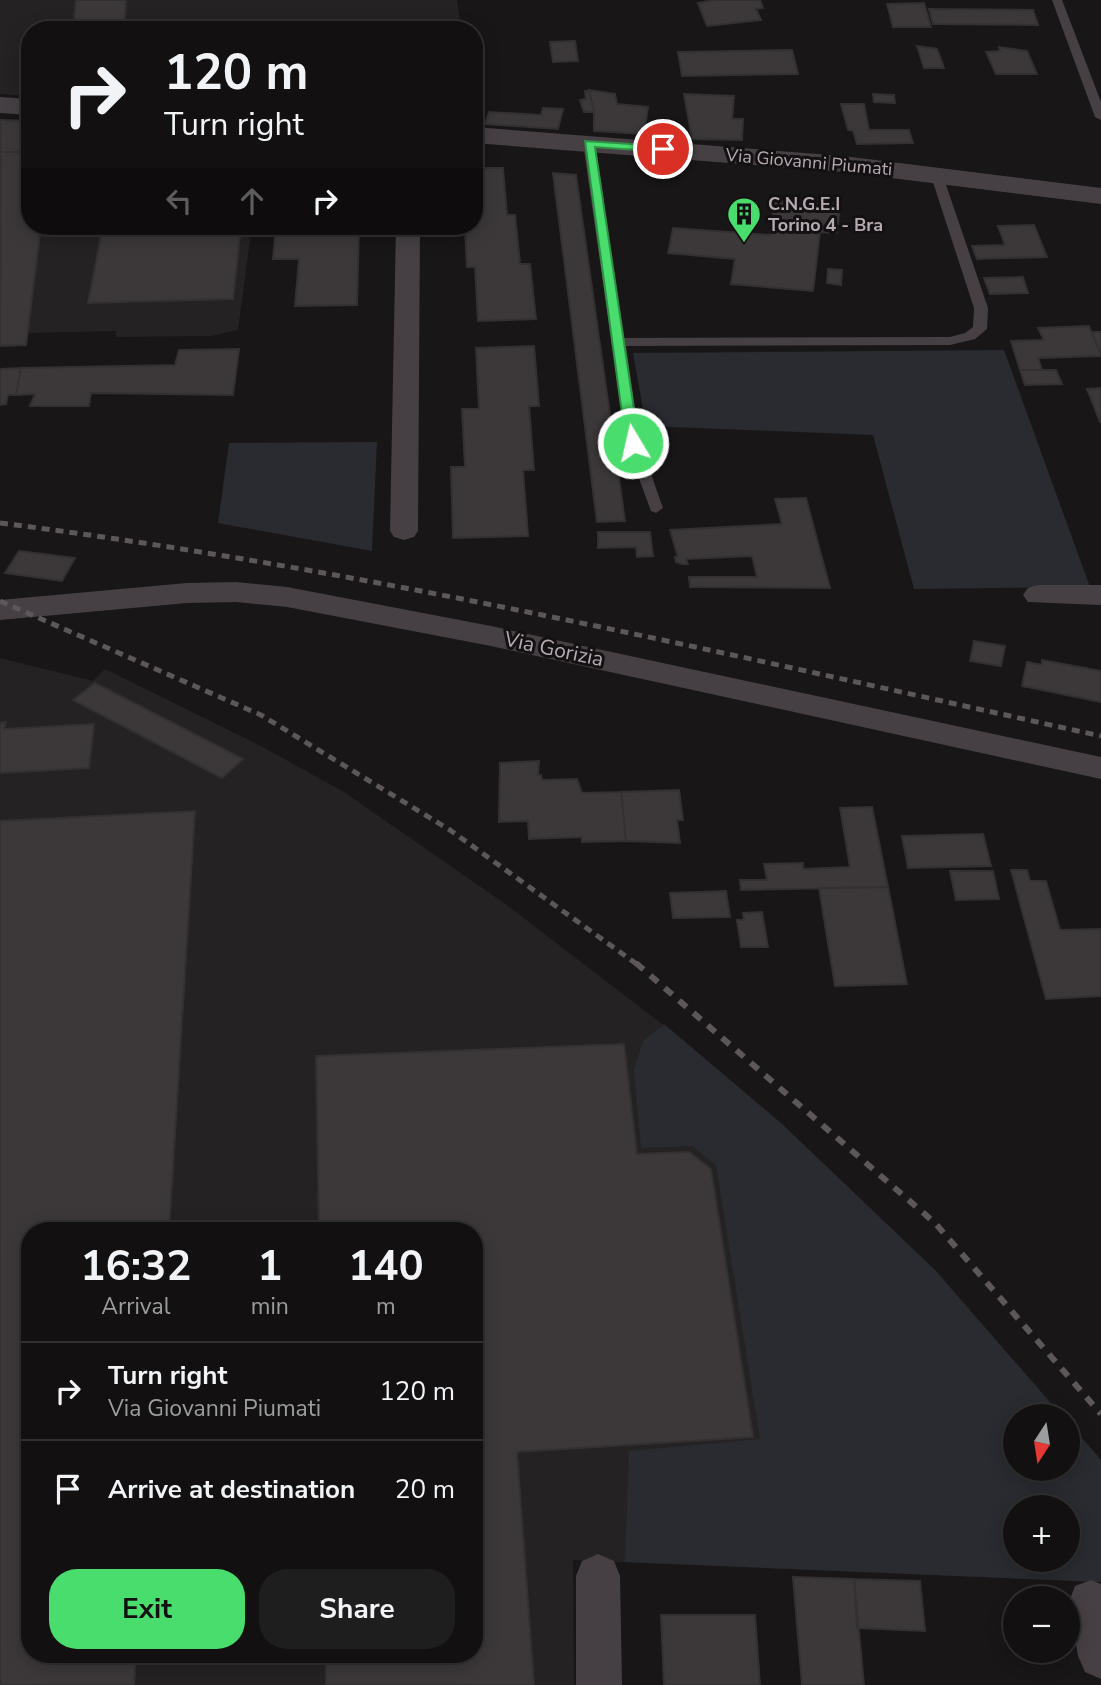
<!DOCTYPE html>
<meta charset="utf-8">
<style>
:root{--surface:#121011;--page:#1f1e1f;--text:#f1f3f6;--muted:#9c9d9f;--line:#313031;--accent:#48dd6c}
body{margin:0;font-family:"Nunito Sans",sans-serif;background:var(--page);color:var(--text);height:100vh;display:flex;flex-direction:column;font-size:26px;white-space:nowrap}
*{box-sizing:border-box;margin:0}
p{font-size:23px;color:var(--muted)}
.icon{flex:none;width:38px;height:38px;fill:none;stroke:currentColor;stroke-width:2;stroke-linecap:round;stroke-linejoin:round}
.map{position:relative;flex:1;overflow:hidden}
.details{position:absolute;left:21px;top:1222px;width:462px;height:441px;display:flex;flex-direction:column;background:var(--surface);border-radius:28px;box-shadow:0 4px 18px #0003,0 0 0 2px var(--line)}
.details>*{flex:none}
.top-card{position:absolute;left:21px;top:21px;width:462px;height:214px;border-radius:28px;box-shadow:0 4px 18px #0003,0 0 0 2px var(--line);background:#121011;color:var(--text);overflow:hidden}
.needle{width:46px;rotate:192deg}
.controls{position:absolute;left:1003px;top:1404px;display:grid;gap:14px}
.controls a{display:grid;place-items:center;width:77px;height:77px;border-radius:50%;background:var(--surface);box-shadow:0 4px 18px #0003,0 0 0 2px var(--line);font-size:35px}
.pin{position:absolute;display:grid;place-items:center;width:60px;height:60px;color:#fff;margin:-30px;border:4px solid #fff;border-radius:50%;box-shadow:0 2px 7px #0007}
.me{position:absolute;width:77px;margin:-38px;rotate:351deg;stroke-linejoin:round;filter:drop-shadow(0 0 5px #0008)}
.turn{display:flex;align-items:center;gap:24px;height:147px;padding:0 28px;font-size:32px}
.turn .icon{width:91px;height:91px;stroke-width:2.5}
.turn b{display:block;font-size:49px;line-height:60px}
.lanes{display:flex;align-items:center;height:66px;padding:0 28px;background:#0003;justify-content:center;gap:35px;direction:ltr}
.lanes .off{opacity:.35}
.eta{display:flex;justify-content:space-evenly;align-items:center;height:119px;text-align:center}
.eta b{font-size:42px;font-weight:700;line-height:49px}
.action{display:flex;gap:14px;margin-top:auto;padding:14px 28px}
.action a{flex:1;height:80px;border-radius:28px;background:var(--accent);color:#111;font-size:28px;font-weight:700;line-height:80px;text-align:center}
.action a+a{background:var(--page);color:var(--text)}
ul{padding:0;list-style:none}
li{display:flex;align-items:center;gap:21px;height:98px;padding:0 28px;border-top:2px solid var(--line)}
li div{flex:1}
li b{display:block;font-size:26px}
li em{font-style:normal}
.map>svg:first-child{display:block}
.built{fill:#242223;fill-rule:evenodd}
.green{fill:#292b31;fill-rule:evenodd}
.building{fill:#3c383a;stroke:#333032;stroke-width:2}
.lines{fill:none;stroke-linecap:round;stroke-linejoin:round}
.service{fill:#464044;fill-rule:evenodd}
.minor{fill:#464044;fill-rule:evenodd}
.tertiary{fill:#464044;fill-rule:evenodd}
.rail-far1{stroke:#5d565b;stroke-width:5;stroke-dasharray:8 6;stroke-linecap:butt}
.rail{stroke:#5d565b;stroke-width:6;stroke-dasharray:10 9;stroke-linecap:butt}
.route{fill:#48dd6c;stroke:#2f9046;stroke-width:2}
.labels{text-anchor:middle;stroke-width:6;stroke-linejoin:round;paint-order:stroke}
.far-street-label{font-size:18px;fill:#b6aab3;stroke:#131112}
.far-poi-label{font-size:18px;font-weight:bold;fill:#b6aab3;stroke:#131112;text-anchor:start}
.street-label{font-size:21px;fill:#b6aab3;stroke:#131112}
</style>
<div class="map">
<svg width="1101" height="1685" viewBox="0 0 1101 1685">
<rect width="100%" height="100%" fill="#181617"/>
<path class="built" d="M0,0H457L461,30H30V96L0,94Z
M41,226H252L238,330L211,336L116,337V331L28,333Z
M0,658L93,681L105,669L259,745L344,792L504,903L679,1037L782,1124L935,1270L1062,1416H1015V1468H1068V1422L1101,1460V1582L573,1560L574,1685H0ZM30,1230H474V1654H30ZM1015,1507H1068V1559H1015Z"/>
<path class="green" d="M1004,350L1090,587L914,589L873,435L646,426L633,353Z
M377,442L372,551L218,523L229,443Z
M664,1024L782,1124L935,1270L1062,1416H1015V1468H1068V1422L1101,1460V1582L625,1562L629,1451L760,1439L716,1165L692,1146L641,1148L634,1070L643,1041ZM1015,1507H1068V1559H1015Z"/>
<path class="building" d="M76,0H126L124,30H73Z
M715,0H760L763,8L756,9L761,20L707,26L698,3Z
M924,3L931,27H893L887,4Z
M929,9L1033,10L1038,25L933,24Z
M575,41L578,61L553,62L550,42Z
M917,46L937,49L944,68H924Z
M999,47L1027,51L1037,74H996L986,52L1000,51Z
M792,50L798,74L682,76L678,52Z
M589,90L615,94L617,104L648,107L644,134L594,131V112Z
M585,91H589L594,112H584L580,100L586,99Z
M684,94L734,96L732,119H743L742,140L692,139Z
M873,94L894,95L895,103L874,102Z
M841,104H864L869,130H909L913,143L857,144L853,131L848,130Z
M543,108L563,109L558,129L485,124L489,112L541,115Z
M0,120L30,121V152H1Z
M1,152H30V226H41L26,345L0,346Z
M474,168H503L507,215H515L520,264H530L536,319L478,321L475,267H467L465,226H474Z
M553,173L576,175L625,521L597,522Z
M775,201L840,205L837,233L820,232L813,291L731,284L735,259L668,253L673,228L770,235Z
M1034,225L1047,257L977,259L972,246L1005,245L998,226Z
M103,226H241L233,299L88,303Z
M276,226H359L357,305L295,306L299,259H273Z
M828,269L842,270L841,285L827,283Z
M1023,277L1028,293L990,294L984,278Z
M1089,326L1101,356L1038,358L1042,370H1020L1011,341L1044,340L1038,328Z
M1092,332H1101V356Z
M534,346L539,406H529L534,470H523L528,536L453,538L451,467H465L462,409H479L476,348Z
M239,349L233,395L91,393L89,406H30L35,394L16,395L21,368L175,365L179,350Z
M21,368L16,395H8L6,404L0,405V369Z
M1020,370H1056L1062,384L1025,385Z
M1101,388V422H1100L1087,389Z
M806,498L830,588L690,587L689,577H757L752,556L686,559L688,564H682L676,562L675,557H678L670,530L782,524L775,499Z
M598,532H650L653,556L637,557L636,547L598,548Z
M19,551L75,558L62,581L5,573Z
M974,641L1005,646L1001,666L970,661Z
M1042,660L1101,671V702L1022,686L1027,662L1042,665Z
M95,683L243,759L222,778L73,700Z
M6,722L4,729L94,724L89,768L0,773V723Z
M539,761L538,775H541L542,780L577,779L582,793L621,792L626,841L582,842V837L529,839L528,821L499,822L500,763Z
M679,790L683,820H677L680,843L626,841L621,792Z
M872,807L888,887L741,890L740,880H767L764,864L803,863V869L850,867L840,808Z
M195,811L169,1230H30V1654H136L134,1685H0V821Z
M983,834L991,866L908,868L902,836Z
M1011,870H1027L1030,881H1046L1060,930L1101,929V996L1046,999Z
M950,871H993L999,899L956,900Z
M888,887L907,984L835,986L819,888Z
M726,891L730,917L673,918L670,893Z
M762,912L768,947H741L737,920H744L743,913Z
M624,1044L637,1154L689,1152L711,1169L753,1437L517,1452L534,1685H326V1654H474V1230H319L316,1056Z
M793,1577L854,1579L864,1685H802Z
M854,1579L920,1581L925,1631L857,1628Z
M661,1615H755L760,1685H664Z"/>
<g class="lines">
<path class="service" d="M1052,0H1062L1101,102V120L1095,117Z
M589,139L595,143L624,338L950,337L965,333L973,327L974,308L930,173L936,169L942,173L988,308L987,329L975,339L950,345L626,346L640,443L663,508L656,513L651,511L626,443L583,143Z"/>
<path class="minor" d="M396,226H420L418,531L414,537L404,540L394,537L390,531Z
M236,582L287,587L491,626L1101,757V779L491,646L287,607L236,602L187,603L0,620V600L187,583Z
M1038,585H1101V605L1028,602L1023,595L1028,588Z
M598,1554L614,1561L620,1576L622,1685H576V1576L582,1561Z
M1091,1580L1101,1584V1679L1085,1672L1078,1656L1069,1602L1075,1586Z"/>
<path class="tertiary" d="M0,97L30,99V115L0,113Z
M474,127L843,156L1101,188V204L843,172L474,143Z"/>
<path class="rail-far1" d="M0,523C372,570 735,656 1101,736
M0,601L261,715L450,830L638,965"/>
<path class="rail" d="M636,963L935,1223L1101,1414"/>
</g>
<path class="route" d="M585,141L663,146L669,149L663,152L595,147L639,443L633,447L626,443Z"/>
<defs>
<g id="building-pin" transform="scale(1.75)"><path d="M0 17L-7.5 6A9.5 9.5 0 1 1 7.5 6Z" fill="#48dd6c" stroke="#131112"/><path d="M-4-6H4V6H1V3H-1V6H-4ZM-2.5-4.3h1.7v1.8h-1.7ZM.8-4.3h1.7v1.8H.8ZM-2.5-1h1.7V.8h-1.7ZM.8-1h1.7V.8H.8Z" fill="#111"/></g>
</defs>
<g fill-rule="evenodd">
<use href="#building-pin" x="744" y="214"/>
</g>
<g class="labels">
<g class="far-street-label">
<text transform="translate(809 162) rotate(5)" y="6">Via Giovanni Piumati</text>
</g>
<g class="far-poi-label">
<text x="768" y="210">C.N.G.E.I<tspan x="768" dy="21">Torino 4 - Bra</tspan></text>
</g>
<g class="street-label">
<text transform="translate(554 649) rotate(12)" y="7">Via Gorizia</text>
</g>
</g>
</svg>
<div class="controls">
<a><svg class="needle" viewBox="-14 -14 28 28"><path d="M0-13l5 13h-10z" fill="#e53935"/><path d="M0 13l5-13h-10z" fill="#9c9d9f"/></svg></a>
<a>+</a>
<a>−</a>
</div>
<div class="pin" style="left:663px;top:149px;background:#d93025"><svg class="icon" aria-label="arrive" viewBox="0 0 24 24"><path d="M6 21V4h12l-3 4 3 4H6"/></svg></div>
<svg class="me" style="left:633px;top:443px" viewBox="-20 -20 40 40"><circle r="17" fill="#48dd6c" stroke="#fff" stroke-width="3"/><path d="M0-11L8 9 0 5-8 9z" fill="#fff"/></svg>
<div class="top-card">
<div class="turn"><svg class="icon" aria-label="right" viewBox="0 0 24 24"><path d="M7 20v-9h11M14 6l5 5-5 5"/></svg><div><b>120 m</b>Turn right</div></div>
<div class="lanes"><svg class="icon off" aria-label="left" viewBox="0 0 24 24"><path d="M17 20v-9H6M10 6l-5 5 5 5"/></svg><svg class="icon off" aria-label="ahead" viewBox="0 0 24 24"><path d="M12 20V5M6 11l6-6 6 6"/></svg><svg class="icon" aria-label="right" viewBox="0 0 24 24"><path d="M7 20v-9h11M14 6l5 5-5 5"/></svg></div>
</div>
<section class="details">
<div class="eta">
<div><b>16:32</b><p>Arrival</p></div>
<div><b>1</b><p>min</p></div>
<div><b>140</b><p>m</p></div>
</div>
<ul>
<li><svg class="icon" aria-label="right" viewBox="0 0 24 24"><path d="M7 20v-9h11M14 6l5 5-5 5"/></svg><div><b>Turn right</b><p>Via Giovanni Piumati</p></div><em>120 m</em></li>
<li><svg class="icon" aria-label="arrive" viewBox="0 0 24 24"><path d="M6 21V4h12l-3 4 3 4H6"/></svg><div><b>Arrive at destination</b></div><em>20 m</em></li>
</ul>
<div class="action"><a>Exit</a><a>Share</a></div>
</section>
</div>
